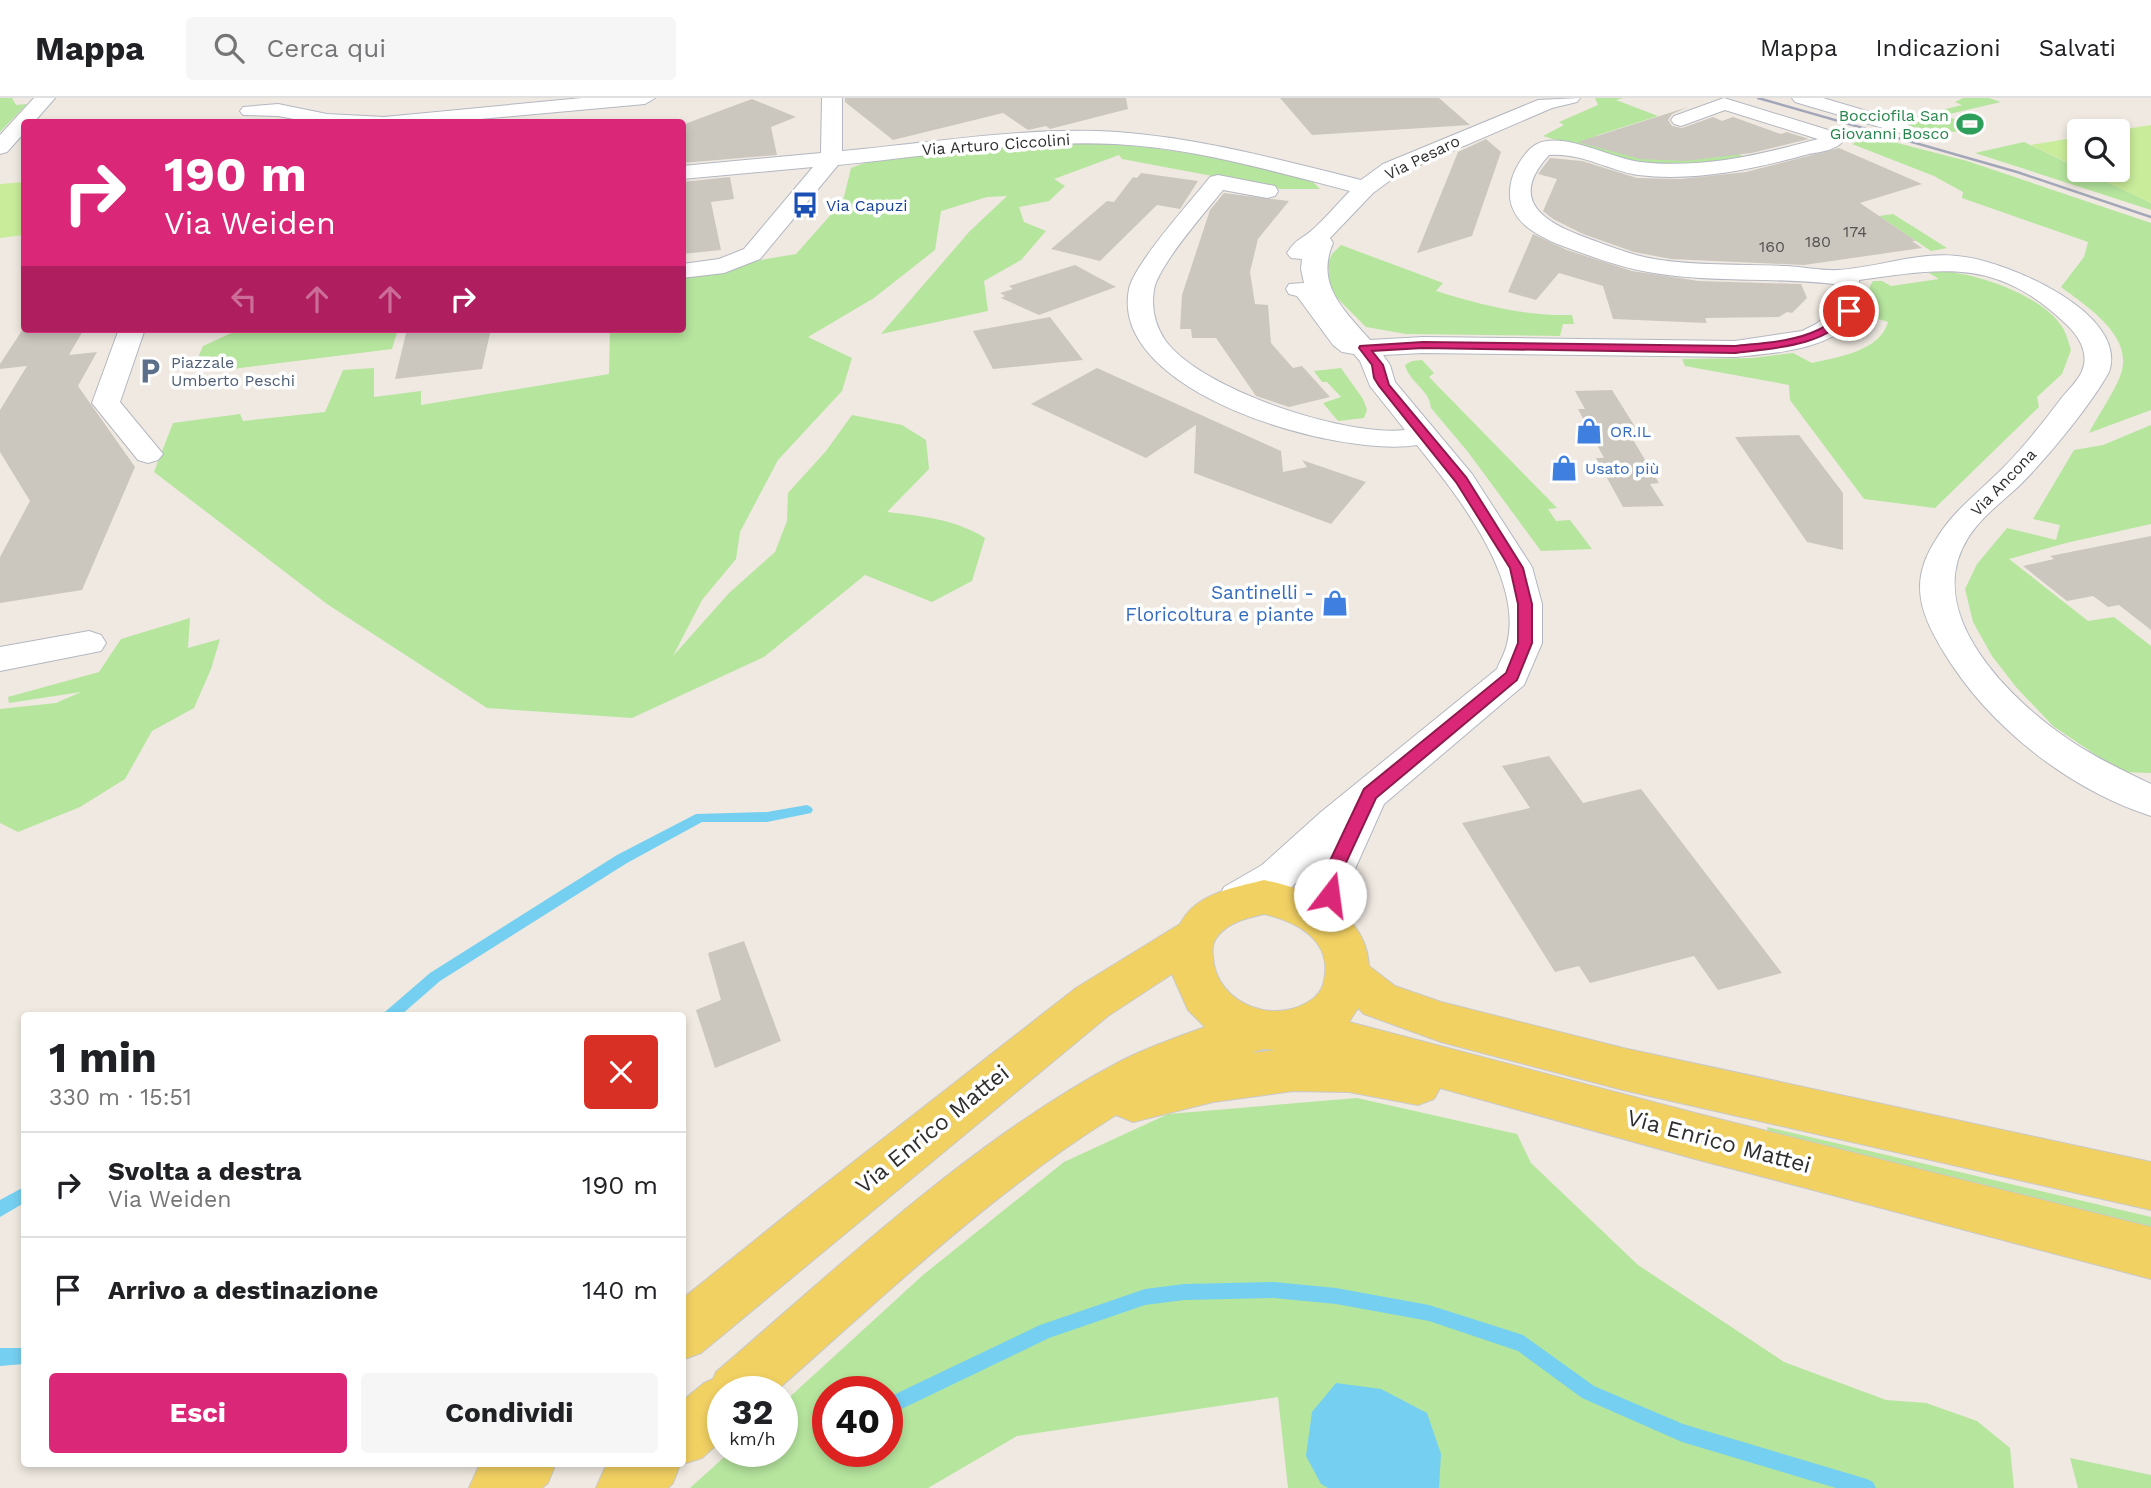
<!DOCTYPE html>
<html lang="it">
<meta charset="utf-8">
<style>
:root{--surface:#fff;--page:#f6f6f6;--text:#202124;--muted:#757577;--line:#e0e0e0;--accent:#db2777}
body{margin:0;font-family:"Work Sans",sans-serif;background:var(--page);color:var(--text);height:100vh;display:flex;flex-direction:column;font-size:26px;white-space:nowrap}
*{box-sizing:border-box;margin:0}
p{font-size:23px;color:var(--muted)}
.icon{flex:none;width:38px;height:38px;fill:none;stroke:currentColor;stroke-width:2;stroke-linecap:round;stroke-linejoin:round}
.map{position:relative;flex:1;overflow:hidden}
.details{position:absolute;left:21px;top:914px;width:665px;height:455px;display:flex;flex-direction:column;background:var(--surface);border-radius:7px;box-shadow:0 4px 10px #0003}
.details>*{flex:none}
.banner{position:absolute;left:21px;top:21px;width:665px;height:214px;border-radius:7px;box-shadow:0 4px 10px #0003;background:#db2777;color:#fff;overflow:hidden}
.tools{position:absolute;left:2067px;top:21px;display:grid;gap:14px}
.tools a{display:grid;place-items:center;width:63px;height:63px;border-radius:7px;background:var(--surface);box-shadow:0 4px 10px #0003;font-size:35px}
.speed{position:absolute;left:707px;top:1278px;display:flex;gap:14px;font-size:35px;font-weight:700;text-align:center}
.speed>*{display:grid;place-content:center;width:91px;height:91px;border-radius:50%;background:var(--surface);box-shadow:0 4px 10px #0003;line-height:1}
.speed small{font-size:18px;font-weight:400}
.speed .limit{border:10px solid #d22;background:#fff;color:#111}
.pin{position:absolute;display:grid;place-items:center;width:60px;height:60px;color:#fff;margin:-30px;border:4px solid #fff;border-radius:50%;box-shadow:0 2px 7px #0007}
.me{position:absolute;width:77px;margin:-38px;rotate:15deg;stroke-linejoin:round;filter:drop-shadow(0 0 5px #0008)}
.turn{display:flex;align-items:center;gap:24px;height:147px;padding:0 28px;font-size:32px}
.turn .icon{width:91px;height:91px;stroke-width:2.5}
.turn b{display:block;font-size:49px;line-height:60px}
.lanes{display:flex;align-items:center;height:66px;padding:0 28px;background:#0003;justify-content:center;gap:35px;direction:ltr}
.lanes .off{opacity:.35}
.round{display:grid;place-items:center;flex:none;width:74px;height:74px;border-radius:7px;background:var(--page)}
.overview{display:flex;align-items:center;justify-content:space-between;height:119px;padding:0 28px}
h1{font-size:42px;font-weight:700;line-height:52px}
.primary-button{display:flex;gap:14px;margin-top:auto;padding:14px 28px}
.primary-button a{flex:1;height:80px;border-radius:7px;background:var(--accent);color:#fff;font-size:28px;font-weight:700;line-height:80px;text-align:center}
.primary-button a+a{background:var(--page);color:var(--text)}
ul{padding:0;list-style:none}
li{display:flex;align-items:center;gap:21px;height:105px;padding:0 28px;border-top:2px solid var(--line)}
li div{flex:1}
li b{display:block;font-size:26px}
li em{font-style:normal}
header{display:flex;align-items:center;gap:42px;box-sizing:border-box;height:98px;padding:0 35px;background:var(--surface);border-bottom:2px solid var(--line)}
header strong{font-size:33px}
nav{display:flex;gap:38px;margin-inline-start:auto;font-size:24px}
.search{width:490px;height:63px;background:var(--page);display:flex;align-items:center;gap:18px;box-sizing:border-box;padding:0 24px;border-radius:7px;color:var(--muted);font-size:26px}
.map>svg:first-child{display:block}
.green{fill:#b6e59e;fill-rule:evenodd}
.pitch{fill:#c9ec9a}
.water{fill:#75cff0}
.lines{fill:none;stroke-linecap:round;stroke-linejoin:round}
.stream{fill:#75cff0;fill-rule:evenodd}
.building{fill:#cbc7bf}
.minor-casing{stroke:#b4b7c1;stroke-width:2}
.major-casing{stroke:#c9c9c9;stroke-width:2}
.minor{fill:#fff;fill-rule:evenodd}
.major{fill:#f2d163;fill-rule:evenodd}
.rail{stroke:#a3a6b8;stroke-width:2.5}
.route{fill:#db2777;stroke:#8e194d;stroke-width:2}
.labels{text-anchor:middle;stroke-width:7;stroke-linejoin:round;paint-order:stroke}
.far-leisure-label{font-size:16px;fill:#27864d;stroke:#fff;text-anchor:end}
.far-street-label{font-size:16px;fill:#2e2e2e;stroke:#fff}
.far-transit-label{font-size:16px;fill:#164399;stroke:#fff;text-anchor:start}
.number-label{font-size:16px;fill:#555452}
.far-service-label{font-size:16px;fill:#4e5e75;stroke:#fff;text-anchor:start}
.far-shop-label{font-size:16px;fill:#366cbe;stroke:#fff;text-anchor:start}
.shop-label{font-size:19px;fill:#366cbe;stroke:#fff;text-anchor:end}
.near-street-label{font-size:23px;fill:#2e2e2e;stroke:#fff}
</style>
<header>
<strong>Mappa</strong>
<div class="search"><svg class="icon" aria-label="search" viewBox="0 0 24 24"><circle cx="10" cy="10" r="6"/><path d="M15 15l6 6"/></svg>Cerca qui</div>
<nav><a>Mappa</a><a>Indicazioni</a><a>Salvati</a></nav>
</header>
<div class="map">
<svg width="2151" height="1390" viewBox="0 0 2151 1390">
<rect width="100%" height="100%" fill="#efe9e1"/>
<path class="green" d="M0,0H12L16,7L27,6L0,34Z
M1595,0H1623L1616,2L1658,18L1595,38L1702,41L1743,58L1698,66H1638L1543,38L1564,27L1559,24L1598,7Z
M1963,0H1989L2001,4L1945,17L1979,32C1961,36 1913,33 1898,23L1962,7L1955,4Z
M1870,38L1967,63L2151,125V312L2089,335C2097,319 2119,287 2122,272C2131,236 2085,207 2061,189L2084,159L2088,144L1962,100L1963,94L1934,78L1852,46Z
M1056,44C1149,45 1225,59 1313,84L1320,91H1281L1122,61L1119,57L1054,81L1065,88L1049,103L1019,109L1024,124L1046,133L1021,162L984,183L988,213L881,236L969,134L1007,98L987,99L941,113L935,152L874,200L808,239L852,260L842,293L778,362L740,434L736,461L702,502L673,558L729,495L775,454L787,423L788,395L826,353L852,317L902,327L926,342L929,371L887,414C921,418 955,421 985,440L972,483L932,504L865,477L764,559L632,620L487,610L327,506L154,374L173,325L240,316L243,323L325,314L343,272L374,270V299L421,293V307L609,276L610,231H682L683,175L796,156L843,103L851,70L872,62Z
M2024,44L2151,105V112L1975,55Z
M1893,116L1947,150L1931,153L1879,118Z
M1341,147L1443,185L1436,193C1481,207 1524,218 1572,217L1574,226H1563L1560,238L1406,236L1366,229L1336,199L1330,187L1328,165L1332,156Z
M1942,173C1978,176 2038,196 2060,226C2066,233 2068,243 2071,252L2062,276L2037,299L2039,309L1935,410L1864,401L1790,302L1789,287L1685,268L1682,261L1752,260L1793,255L1812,265C1838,259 1880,253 1888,224L1869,218L1871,212L1870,188L1873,183H1882L1891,188L1939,181L1929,175Z
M240,231H398L392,251L232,271L212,269L201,265L199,257L203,248Z
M1422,262L1434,275L1429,279L1557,410L1548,411L1556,423L1570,422L1592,451L1541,453L1468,354L1431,310C1430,292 1409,284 1405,267L1412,263Z
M1341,270L1363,301L1367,312L1364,320L1338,323L1323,305L1341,299L1327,284H1322L1314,273Z
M2151,327V426L2066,445L2009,461L2088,523L2114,519L2151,548V675L2121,674L2053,628L2016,589L1992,558L1973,524L1965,491L1977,466L2007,430L2056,442L2060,427L2033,421L2074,352L2103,347Z
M190,520L188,550L220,541L211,571L194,610L152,633L125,681L80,709L18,734L0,725V611L56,605L81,594L9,605L8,599L99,574L121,541Z
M1357,1000L1517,1036L1531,1065L1638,1167L1784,1264L1886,1302L1926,1305L1977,1323L2010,1350L2014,1390H1288L1278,1299L1017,1338L928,1390H690L731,1353H782V1306L923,1177L1064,1064L1168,1016ZM828,1293H887V1353H828Z
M1767,1029L2151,1119V1132L1768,1039Z
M2070,1360L2151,1377V1390H2078Z"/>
<path class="pitch" d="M2151,27V105L2082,72H2118V33H2112Z
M2079,39V70L2031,47Z
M24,84V137L0,140V86Z"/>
<path class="water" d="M1336,1285L1381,1291L1427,1315L1441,1356L1439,1390H1328L1321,1386L1306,1358L1312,1314Z"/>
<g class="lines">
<path class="stream" d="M807,707L811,709L813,712L811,715L767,724H702L627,765L440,883L401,917H384L386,913L430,875L617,757L696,716L767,714Z
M24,1089V1105L0,1119V1102Z
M1274,1184L1336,1190L1429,1207L1523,1237L1594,1288L1683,1326L1867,1381L1873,1384L1876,1390H1836L1682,1344L1582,1300L1518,1253L1429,1223L1336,1206L1274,1200L1184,1202L1145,1207L1049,1240L887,1318V1300L1040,1227L1145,1191L1184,1186Z
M0,1250H24V1266L0,1268Z"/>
</g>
<path class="building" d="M845,0H1126L1128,11L1050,31L1046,28L1028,32L1003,15L893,42L845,4Z
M1280,0H1439L1470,27L1312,37Z
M752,1L796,19L771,29L777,57L682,65V27Z
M1688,9L1672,16L1668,22L1672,28L1682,30L1713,19L1722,23L1733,19L1781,36L1787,34L1809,41L1752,55L1685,63L1640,61L1578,44Z
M1486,41L1501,54L1472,138L1417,155L1458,54Z
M1839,50L1922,86L1860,105L1916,143H1912L1922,150L1804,167L1671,161L1634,154L1583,136L1553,121L1543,113L1557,81L1538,76L1550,60L1582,63L1637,80L1681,81L1746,74Z
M1141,75L1198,83L1180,111L1157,107L1100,163L1051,151L1107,103L1114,104L1133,79L1137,80Z
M730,79L734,101L711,104L721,152L682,156V84Z
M1224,95L1289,103L1258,141L1250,174L1255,206L1268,207L1271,245L1293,270L1302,268L1330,299L1289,309L1256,298L1216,240H1192L1191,231H1180L1182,197L1210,112Z
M1533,136L1567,152L1632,173L1699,183L1801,186L1807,200L1792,215L1787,214L1779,219L1705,220L1707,225L1613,221L1603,188L1559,175L1536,202L1508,194Z
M1075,167L1116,189L1039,217L1001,200L1005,198L1000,195L1013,191L1009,188Z
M1050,219L1083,262L993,271L973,233Z
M23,231H84L69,257L97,254L78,288L135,369L82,492L0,505V459L30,403L0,354V312L27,268L0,271V266Z
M407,231H491L482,271L395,281Z
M1097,270L1281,353L1283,374L1307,369L1302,362L1366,384L1331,426L1194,375L1196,327L1146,360L1031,306Z
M1612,292L1639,335H1629L1659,385L1650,386L1664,408L1623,409L1596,360H1604L1578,311H1585L1575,293Z
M1799,337L1843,395V452L1807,444L1735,339Z
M2151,438V532L2119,507L2108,509L2093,498L2067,503L2023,468L2054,461L2050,458Z
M1549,658L1583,705L1641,691L1782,875L1718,892L1694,858L1590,885L1579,868L1555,874L1462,725L1530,710L1502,668Z
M744,843L781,943L715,970L696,912L721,902L708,855Z"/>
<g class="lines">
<g class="minor-casing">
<path id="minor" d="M34,0H55L34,24H24V35L7,54L0,56V37Z
M582,0H655L645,6L448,24H310L278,18L243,17L240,13L243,9L278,6L327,16L384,19Z
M822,0H842V53C930,45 1029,28 1117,34C1201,40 1280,62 1361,82L1383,66L1538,2L1580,0L1577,4L1552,10L1399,76L1373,95L1330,140L1333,145C1315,187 1344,212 1370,242L1423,239L1735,243L1802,233L1816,226L1836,211L1834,186C1774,179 1714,185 1654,175C1625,171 1596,160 1568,150C1539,139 1503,123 1511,85C1513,73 1525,52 1537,46C1564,33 1612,61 1640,64C1700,71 1760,57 1818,41L1725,12L1681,28L1674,26L1671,22L1674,18L1724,0L1838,35L1843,43C1837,52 1819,54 1809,56C1754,71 1696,84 1638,77C1608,72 1580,54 1549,57C1502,108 1555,129 1598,144C1617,151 1635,158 1654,161C1698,168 1743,166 1787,168C1804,169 1823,173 1839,172C1881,169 1922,152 1965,159C2009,165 2129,215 2109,274C2090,308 2048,359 2020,387C2002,404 1981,419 1968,440C1920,516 2012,604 2071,643C2096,660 2124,673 2151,686V718C2068,691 1988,628 1943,553C1932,534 1920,513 1920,489C1920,472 1927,455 1937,440C1954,412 1979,394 2002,371C2023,350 2042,326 2060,302C2067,293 2078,283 2082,273C2090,255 2078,237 2066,226C1997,160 1945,170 1859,182L1862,213C1835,252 1778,255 1735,259L1423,255L1383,257L1390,267L1395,284L1472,376L1532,469L1542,506V545L1524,587L1384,706L1355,771L1351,797L1353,831L1347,844L1332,849L1317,844C1306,821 1306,788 1317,765C1300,782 1265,816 1240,818C1235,818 1229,815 1224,813L1218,801L1224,789L1262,767L1321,714L1497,571C1500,563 1505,555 1507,546C1524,480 1456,396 1417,347C1341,360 1108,296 1129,191C1134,166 1192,102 1210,79L1218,77L1275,88L1278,93L1275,98L1267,100L1223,92C1207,112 1157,169 1154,192C1151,210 1155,227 1165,242C1201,292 1346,339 1405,332L1370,288L1360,263L1354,256L1342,254L1333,247L1297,198L1289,196L1286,191L1289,186L1304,185L1301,171L1302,161L1291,160L1287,155C1297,140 1299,143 1311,133C1325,121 1337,106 1350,93C1272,73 1195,50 1115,46C1023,42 929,58 838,67L760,161L724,175L682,180V166L719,161L744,151L813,69L682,81V68L821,55Z
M1792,0H1823L1907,25L1910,29L1907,33L1900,35L1795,4Z
M119,231H145L120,304L163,356L158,362L148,365L138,362L92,305Z
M89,533L101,537L106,545L101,553L0,573V549Z"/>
</g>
<g class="major-casing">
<path id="major" d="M1264,782C1310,792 1366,813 1369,868L1395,888L1441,904L1623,950L2151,1064V1112L1623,992L1441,944L1364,916L1358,910L1349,924L1699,1016L2151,1129V1181L1699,1062L1440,990L1434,1001L1418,1007L1349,994L1293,993L1213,1004L1133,1024L1116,1017C992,1094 885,1197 776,1293H723V1341L702,1360L680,1367L673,1385L668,1390H596L605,1370L610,1365H682V1303L704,1285L713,1281L716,1274C842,1166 974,1040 1121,963C1148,949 1178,939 1205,929L1188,912L1172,876L1108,918L701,1255L682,1262V1201L815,1094L1076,890L1180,826C1196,795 1233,790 1264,782ZM1264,816C1295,823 1329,840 1325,876C1324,886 1322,893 1314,900C1277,929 1216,907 1213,859C1212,852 1212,845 1217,839C1228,824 1247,820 1264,816ZM1263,951L1276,952L1251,955Z
M483,1365H556L548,1385L542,1390H469L478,1370Z"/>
</g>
<use href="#minor" class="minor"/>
<use href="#major" class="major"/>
<path class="rail" d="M1758,0L2017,74L2151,119"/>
</g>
<path class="route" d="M1849,210L1854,213C1827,248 1777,250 1735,255L1423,250L1372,253L1383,267L1389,287L1466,379L1523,470L1532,506V545L1517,582L1376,700L1343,771L1336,802H1324L1321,797L1326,771L1364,691L1506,575L1518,545V506L1510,470L1456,384L1379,288L1374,280L1372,267L1359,250L1360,248L1423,244L1735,248C1762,245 1793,244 1818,232C1832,226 1839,215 1849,210Z"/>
<defs>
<g id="stadium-bare" transform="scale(2.1)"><path d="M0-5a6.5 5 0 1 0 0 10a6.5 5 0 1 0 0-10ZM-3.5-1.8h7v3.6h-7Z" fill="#2e9e5b" stroke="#fff" stroke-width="2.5" paint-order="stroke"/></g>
<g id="bus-bare" transform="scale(2.1)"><path d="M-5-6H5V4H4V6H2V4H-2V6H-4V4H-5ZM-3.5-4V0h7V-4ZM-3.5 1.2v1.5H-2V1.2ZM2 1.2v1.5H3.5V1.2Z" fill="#1a4fb4" stroke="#fff" stroke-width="2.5" paint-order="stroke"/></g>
<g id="parking-bare" transform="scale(2.1)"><path d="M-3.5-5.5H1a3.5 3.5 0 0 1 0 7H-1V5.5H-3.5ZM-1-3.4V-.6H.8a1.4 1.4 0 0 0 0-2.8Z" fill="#5c6f8a" stroke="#fff" stroke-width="2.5" paint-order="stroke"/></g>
<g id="shop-bare" transform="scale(2.1)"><path d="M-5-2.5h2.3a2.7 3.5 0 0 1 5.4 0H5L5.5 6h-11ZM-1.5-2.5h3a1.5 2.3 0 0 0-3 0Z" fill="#3f7fe0" stroke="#fff" stroke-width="2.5" paint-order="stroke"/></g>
</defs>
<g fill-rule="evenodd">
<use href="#stadium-bare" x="1970" y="26"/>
<use href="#bus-bare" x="805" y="107"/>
<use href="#parking-bare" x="150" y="273"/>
<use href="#shop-bare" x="1589" y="333"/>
<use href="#shop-bare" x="1564" y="370"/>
<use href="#shop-bare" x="1335" y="505"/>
</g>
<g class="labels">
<g class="far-leisure-label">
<text x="1949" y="23">Bocciofila San<tspan x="1949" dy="18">Giovanni Bosco</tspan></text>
</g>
<g class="far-street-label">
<text transform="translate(996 46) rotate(-4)" y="6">Via Arturo Ciccolini</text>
<text transform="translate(1422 59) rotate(-26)" y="6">Via Pesaro</text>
<text transform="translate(2003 384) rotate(-46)" y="6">Via Ancona</text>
</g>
<g class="far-transit-label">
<text x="826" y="113">Via Capuzi</text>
</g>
<g class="number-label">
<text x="1855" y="139">174</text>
<text x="1818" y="149">180</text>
<text x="1772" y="154">160</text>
</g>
<g class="far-service-label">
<text x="171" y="270">Piazzale<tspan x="171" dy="18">Umberto Peschi</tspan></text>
</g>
<g class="far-shop-label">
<text x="1610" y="339">OR.IL</text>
<text x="1585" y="376">Usato più</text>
</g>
<g class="shop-label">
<text x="1314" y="501">Santinelli -<tspan x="1314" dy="22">Floricoltura e piante</tspan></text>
</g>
<g class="near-street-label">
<text transform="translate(932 1031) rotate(-39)" y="8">Via Enrico Mattei</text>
<text transform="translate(1719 1043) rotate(15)" y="8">Via Enrico Mattei</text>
</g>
</g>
</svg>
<div class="tools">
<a><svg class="icon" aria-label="search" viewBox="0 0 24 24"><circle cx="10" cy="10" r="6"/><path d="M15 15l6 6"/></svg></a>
</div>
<div class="speed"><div>32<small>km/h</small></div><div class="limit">40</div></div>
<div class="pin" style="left:1849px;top:213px;background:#d93025"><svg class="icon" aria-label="arrive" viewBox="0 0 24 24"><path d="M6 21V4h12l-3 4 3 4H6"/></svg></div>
<svg class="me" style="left:1330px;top:797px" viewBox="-20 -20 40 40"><circle r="19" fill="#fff"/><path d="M0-13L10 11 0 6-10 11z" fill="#db2777"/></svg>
<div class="banner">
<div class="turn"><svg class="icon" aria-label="right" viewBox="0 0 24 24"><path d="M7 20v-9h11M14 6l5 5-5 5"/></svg><div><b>190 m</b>Via Weiden</div></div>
<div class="lanes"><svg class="icon off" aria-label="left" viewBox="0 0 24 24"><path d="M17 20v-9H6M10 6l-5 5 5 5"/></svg><svg class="icon off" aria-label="ahead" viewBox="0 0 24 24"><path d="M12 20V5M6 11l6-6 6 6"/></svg><svg class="icon off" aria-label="ahead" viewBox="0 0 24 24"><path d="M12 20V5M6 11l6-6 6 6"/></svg><svg class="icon" aria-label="right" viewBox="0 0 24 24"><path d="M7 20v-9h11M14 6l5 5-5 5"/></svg></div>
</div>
<section class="details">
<div class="overview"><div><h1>1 min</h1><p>330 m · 15:51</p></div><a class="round" style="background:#d93025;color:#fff"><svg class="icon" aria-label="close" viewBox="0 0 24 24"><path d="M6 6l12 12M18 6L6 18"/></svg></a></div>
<ul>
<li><svg class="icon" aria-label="right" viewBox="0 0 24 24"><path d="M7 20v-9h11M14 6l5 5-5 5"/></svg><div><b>Svolta a destra</b><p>Via Weiden</p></div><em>190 m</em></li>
<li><svg class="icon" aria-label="arrive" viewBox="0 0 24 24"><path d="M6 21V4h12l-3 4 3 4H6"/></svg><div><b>Arrivo a destinazione</b></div><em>140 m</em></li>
</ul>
<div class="primary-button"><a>Esci</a><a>Condividi</a></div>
</section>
</div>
